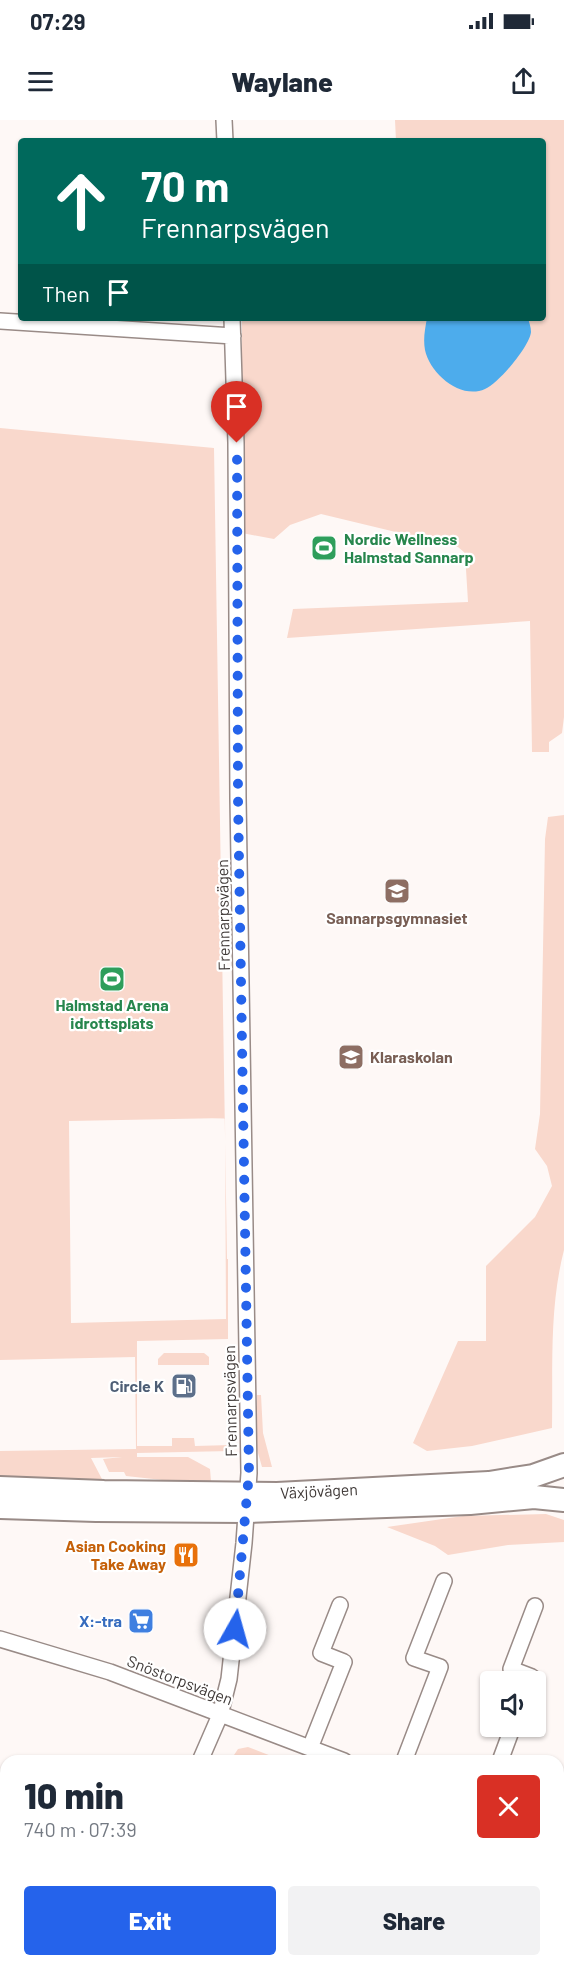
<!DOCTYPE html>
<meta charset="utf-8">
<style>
:root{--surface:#fff;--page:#f2f2f3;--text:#1f2937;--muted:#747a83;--accent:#2563eb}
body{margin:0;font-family:Barlow,sans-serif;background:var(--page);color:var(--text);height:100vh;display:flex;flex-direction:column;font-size:22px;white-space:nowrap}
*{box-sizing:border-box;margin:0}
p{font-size:20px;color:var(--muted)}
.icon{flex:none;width:33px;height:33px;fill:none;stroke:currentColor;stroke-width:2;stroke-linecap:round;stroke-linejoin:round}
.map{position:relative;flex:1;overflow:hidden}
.drawer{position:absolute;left:0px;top:1635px;width:564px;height:212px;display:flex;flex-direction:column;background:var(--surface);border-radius:18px 18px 0 0;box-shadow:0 2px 4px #0004}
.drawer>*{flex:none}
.hud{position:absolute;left:18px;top:18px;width:528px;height:183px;border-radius:6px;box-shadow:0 2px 4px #0004;background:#00695c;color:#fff;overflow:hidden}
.tools{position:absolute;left:480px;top:1551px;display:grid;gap:12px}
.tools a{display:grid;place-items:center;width:66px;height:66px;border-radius:6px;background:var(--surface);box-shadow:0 2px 4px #0004;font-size:30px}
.pin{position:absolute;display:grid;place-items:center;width:51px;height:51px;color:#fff;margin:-62px -26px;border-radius:50% 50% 50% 0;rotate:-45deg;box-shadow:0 0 6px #0007}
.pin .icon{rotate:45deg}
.me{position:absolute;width:66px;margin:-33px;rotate:7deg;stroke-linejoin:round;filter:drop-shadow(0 0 4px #0008)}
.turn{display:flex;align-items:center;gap:21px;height:126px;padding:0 24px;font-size:27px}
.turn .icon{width:78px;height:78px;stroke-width:2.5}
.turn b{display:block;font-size:42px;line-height:51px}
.then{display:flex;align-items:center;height:57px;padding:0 24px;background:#0003;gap:12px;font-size:22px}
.round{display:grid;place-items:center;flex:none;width:63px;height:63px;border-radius:6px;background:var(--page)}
.head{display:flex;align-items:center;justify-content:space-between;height:102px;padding:0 24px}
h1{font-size:36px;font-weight:800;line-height:45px}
.button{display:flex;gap:12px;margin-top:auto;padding:12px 24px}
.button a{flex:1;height:69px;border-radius:6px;background:var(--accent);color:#fff;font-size:24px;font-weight:800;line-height:69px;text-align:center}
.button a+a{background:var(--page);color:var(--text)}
.status{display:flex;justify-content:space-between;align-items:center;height:42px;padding:0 30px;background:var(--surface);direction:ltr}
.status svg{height:16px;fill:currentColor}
header{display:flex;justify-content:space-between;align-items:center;height:78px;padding:0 24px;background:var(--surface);font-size:27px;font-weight:800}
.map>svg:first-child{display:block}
.green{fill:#f9d8cc;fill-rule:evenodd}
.water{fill:#4dacec}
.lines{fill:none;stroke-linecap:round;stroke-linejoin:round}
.minor-casing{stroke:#998b87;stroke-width:18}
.highway-casing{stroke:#998b87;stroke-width:26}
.minor{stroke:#fff;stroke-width:15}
.highway{stroke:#fff;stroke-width:22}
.route{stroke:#2563eb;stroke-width:10;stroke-dasharray:0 18}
.labels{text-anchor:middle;stroke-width:4.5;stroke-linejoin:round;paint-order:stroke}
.leisure-label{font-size:16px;font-weight:bold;fill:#27864d;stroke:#fff;text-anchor:start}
.street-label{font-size:16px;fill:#403a38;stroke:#fff}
.education-label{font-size:16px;font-weight:bold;fill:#785e54;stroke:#fff}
.service-label{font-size:16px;font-weight:bold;fill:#4e5e75;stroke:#fff;text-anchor:end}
.food-label{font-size:16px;font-weight:bold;fill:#c56008;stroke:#fff;text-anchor:end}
.shop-label{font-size:16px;font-weight:bold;fill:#366cbe;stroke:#fff;text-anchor:end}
</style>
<div class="status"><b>07:29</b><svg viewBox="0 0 49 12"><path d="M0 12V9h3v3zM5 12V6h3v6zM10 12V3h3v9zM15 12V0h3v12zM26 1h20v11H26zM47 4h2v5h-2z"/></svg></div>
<header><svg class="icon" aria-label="menu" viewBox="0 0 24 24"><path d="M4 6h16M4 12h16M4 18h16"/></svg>Waylane<svg class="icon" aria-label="share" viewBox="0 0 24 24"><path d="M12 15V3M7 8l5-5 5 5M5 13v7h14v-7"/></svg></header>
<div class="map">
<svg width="564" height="1846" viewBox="0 0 564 1846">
<rect width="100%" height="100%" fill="#fef8f6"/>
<path class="green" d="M395,0H564V597L562,613L549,622V632H532L530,501L287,518L293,489L468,482L465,433L458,427L321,394L290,405L274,419L242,413V198H543V21H396Z
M0,308L214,328L227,1139H228V1219L137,1221V1326H172V1318H194L195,1326L231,1325V1331L137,1333V1337H188L210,1349L211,1361L181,1362L126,1356L124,1352H109L103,1339L122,1337L91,1338L103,1361H0V1331L136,1329L135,1237L0,1240ZM225,998L226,1199L71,1203L69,1001Z
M564,695V1130C549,1188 553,1248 552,1308L472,1326L427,1331L413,1323L458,1221H486V1146L535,1097L552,1066L547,1046L535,1029L540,994L545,719L548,697Z
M164,1233H204L209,1237V1245H158V1239Z
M257,1275H261L263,1313L272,1347H262L256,1326L254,1286H257Z
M546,1394L564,1400V1422L508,1425L448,1435L435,1426L387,1407L463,1396Z
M248,1627L284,1641H248L240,1637L238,1641H230L238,1629Z"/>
<path class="water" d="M427,198H528C529,202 531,207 531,212C530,226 498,264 485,269C461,280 430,254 425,230C423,219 425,209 427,198Z"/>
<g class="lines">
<g class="minor-casing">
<path id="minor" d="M224,0L225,21
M0,201L233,216
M0,1519L110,1552L344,1641
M530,1562L532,1557L511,1549L535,1486
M310,1628L344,1542L321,1533L340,1485
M200,1641L220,1595L229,1559L244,1423L249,1353L238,678L236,323L232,198
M404,1641L440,1547L414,1538L444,1461
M500,1641L513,1606
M558,1723L564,1726
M256,1840L259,1846
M536,1840L552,1846
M72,1846L76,1840
M159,1846L162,1840
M303,1846L309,1840
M470,1846L476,1840"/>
</g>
<g class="highway-casing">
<path id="highway" d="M0,1368L104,1372L277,1374L489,1363L533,1356L564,1345
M0,1387L96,1390L246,1391L470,1383L534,1377L564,1380"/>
</g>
<use href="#minor" class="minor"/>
<use href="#highway" class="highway"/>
</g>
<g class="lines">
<path class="route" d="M235,1509L249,1353L238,678L237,323"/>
</g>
<defs>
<g id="stadium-square" transform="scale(1.35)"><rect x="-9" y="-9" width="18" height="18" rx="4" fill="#2e9e5b" stroke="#fff"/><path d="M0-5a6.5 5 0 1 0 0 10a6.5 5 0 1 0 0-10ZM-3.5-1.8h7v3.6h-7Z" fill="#fff"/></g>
<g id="school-square" transform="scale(1.35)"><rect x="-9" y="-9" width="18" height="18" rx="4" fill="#8d6e63" stroke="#fff"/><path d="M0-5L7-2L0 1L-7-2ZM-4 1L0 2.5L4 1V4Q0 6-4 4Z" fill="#fff"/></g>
<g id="fuel-square" transform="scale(1.35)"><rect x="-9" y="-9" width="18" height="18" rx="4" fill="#5c6f8a" stroke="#fff"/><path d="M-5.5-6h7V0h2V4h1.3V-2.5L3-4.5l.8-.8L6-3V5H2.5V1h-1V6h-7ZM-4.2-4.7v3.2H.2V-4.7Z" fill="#fff"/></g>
<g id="restaurant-square" transform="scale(1.35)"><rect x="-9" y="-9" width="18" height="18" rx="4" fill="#e8710a" stroke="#fff"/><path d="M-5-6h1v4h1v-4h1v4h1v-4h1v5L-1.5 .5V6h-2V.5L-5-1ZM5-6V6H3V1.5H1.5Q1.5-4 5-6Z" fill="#fff"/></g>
<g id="supermarket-square" transform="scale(1.35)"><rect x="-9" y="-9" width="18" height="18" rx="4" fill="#3f7fe0" stroke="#fff"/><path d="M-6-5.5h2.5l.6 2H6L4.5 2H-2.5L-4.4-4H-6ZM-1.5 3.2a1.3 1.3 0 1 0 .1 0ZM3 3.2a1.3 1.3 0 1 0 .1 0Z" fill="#fff"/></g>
</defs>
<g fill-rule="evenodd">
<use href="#stadium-square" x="324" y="428"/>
<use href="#school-square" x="397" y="771"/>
<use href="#stadium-square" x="112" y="859"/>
<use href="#school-square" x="351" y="937"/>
<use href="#fuel-square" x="184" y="1266"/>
<use href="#restaurant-square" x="186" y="1435"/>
<use href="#supermarket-square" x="141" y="1501"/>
</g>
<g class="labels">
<g class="leisure-label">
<text x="344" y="425">Nordic Wellness<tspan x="344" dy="18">Halmstad Sannarp</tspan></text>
<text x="112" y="891" text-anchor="middle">Halmstad Arena<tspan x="112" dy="18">idrottsplats</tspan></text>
</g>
<g class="street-label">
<text transform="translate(223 795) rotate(-91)" y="6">Frennarpsvägen</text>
<text transform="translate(230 1281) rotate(-91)" y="6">Frennarpsvägen</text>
<text transform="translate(319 1371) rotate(-3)" y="6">Växjövägen</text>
<text transform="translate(180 1560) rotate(21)" y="6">Snöstorpsvägen</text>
</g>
<g class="education-label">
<text x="397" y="804">Sannarpsgymnasiet</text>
<text x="370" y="943" text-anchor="start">Klaraskolan</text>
</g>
<g class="service-label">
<text x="164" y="1272">Circle K</text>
</g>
<g class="food-label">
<text x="166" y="1432">Asian Cooking<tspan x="166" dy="18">Take Away</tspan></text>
</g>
<g class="shop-label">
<text x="122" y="1507">X:-tra</text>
</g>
</g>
</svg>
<div class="tools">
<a><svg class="icon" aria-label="sound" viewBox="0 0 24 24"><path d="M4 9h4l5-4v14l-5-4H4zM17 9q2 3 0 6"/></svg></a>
</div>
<div class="pin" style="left:237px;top:323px;background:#d93025"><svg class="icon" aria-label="arrive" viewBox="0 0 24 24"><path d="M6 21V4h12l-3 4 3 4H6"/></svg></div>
<svg class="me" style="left:235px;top:1509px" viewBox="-20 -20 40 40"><circle r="19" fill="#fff"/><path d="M0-13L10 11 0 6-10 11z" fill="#2563eb"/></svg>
<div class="hud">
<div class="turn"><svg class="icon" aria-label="ahead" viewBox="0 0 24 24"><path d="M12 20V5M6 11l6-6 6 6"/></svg><div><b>70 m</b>Frennarpsvägen</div></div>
<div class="then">Then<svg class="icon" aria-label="arrive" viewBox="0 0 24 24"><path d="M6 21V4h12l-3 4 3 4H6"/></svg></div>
</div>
<section class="drawer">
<div class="head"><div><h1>10 min</h1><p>740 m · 07:39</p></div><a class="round" style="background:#d93025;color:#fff"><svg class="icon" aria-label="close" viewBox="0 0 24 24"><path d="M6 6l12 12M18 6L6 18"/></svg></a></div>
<div class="button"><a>Exit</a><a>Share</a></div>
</section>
</div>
